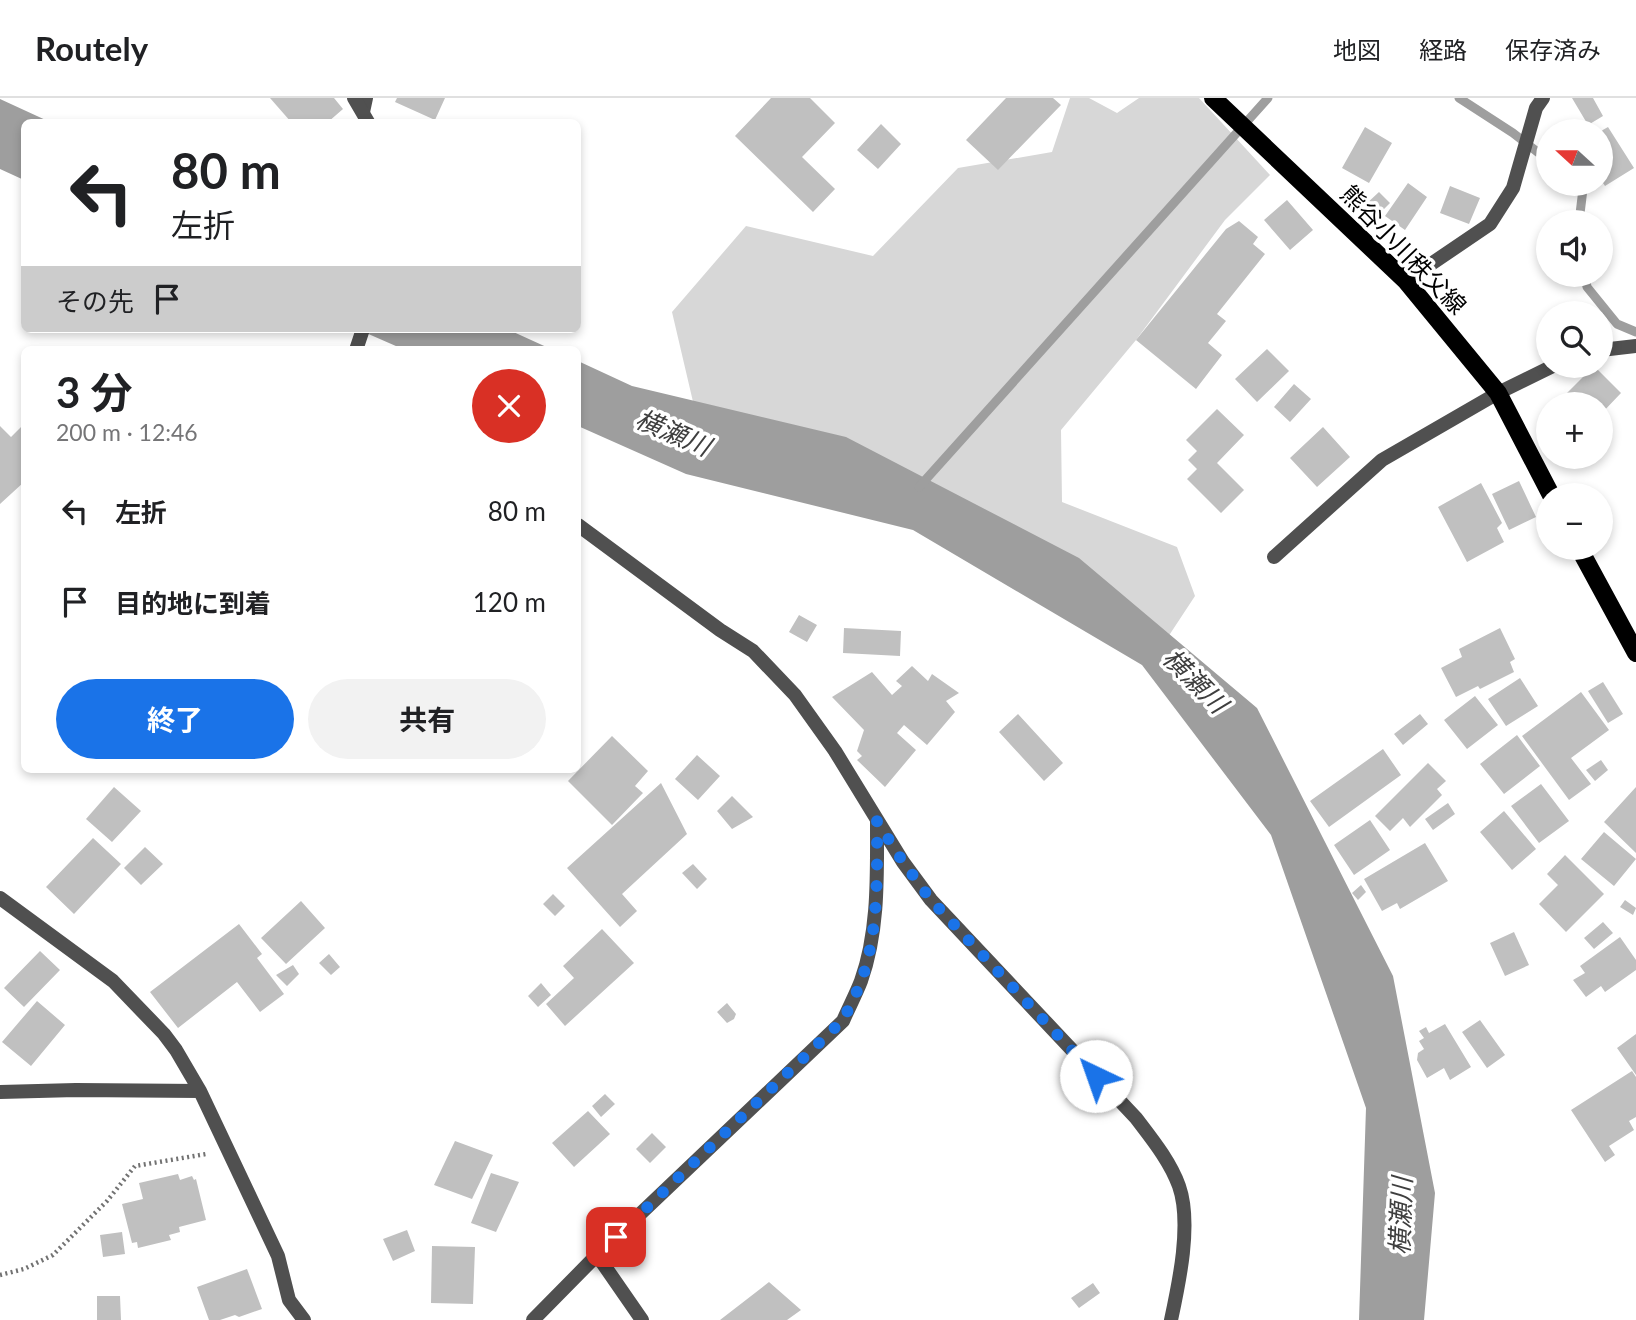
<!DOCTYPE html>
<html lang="ja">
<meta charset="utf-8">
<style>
:root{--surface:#fff;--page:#f2f2f2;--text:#202124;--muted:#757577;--line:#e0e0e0;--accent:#1a73e8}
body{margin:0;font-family:Lato,"Noto Sans JP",sans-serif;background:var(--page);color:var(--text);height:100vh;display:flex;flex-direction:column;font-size:26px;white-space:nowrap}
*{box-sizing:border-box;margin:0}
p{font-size:23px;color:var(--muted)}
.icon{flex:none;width:38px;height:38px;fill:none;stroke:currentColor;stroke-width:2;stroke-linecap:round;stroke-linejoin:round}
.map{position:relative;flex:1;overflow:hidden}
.panel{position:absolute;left:21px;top:248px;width:560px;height:427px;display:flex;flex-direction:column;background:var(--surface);border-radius:10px;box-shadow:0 4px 10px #0003}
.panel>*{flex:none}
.guide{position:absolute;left:21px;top:21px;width:560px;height:214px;border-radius:10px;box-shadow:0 4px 10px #0003;background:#fff;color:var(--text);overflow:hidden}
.needle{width:46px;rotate:291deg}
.fabs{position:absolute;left:1536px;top:21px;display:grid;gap:14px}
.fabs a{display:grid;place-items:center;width:77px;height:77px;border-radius:50%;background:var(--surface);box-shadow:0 4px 10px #0003;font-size:35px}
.pin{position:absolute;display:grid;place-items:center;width:60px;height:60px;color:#fff;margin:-30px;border-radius:14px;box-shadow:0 4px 10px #0006}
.me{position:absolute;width:77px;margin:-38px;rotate:318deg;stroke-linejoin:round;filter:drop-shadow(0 0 5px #0008)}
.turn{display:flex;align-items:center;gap:24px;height:147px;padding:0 35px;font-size:32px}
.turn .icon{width:91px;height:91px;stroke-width:2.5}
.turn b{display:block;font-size:49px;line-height:60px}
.then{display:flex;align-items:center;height:66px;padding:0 35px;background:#0003;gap:14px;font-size:26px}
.round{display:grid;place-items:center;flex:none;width:74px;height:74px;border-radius:37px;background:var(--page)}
.head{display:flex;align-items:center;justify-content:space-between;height:119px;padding:0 35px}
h1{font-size:42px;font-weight:700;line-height:52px}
.primary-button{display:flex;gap:14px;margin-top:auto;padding:14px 35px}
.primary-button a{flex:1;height:80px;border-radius:42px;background:var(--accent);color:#fff;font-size:28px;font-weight:700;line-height:80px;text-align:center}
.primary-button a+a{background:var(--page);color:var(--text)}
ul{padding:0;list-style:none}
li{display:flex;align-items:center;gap:21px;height:91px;padding:0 35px}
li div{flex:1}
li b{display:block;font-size:26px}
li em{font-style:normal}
header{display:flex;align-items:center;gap:42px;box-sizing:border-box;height:98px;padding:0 35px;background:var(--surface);border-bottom:2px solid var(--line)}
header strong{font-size:33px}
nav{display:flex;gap:38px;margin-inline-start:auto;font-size:24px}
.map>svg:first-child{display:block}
.green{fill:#d7d7d7}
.water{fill:#9e9e9e}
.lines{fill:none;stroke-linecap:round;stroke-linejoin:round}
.stream{stroke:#9e9e9e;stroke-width:9}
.building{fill:#c0c0c0}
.path{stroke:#727272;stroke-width:4.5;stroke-dasharray:2 3.5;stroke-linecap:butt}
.lane{stroke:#505050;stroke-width:14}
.street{stroke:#505050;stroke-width:14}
.primary{stroke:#000;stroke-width:18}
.route{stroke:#1a73e8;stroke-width:12;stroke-dasharray:0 21.6}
.labels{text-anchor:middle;stroke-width:7;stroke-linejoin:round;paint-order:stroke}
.street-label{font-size:24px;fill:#000;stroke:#fff}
.water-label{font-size:26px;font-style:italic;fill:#3f3f3f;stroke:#fff}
</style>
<header>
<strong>Routely</strong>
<nav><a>地図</a><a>経路</a><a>保存済み</a></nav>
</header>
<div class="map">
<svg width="1636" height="1222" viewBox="0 0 1636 1222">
<rect width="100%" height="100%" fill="#fff"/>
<path class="green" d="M1070,0H1089L1117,15L1139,0H1199L1270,77L1225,122L1136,242L1061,332L1062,404L1177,449L1195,498L1168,539L694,308L672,214L746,128L873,158L958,70L1052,54Z"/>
<path class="water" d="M0,1L50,24H24V82L0,71Z
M357,231H507L553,252H405Z
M578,263L632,288L846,339L1079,460L1257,610L1393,878L1435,1095L1424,1222H1359L1366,1010L1271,737L1142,567L913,432L686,376L578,328Z"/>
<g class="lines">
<path class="stream" d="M1459,0L1513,35L1549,63
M1577,86L1583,91L1579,124
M1585,177L1587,189L1617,226L1636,234
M919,389L1268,0"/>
</g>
<path class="building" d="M270,0H334L343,11L328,24H291Z
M397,0H445L435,22L395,4Z
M771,0H810L835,25L802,59L835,91L813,114L735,38Z
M1006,0H1053L1061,7L998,72L966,42Z
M1572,0H1593L1603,18L1588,27Z
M881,26L901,46L878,71L857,52Z
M1365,29L1392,45L1369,85L1342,70Z
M1608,29L1634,70L1605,88L1601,82V33Z
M1408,85L1427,99L1405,132L1385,118Z
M1450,88L1480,100L1469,126L1440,115Z
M1379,94L1390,105L1376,119L1365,107Z
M1287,102L1313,132L1290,152L1264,122Z
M1239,123L1258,139L1253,146L1265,156L1217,216L1226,223L1208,245L1222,257L1196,291L1136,242L1226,131Z
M1267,251L1289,273L1257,304L1235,281Z
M1594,268L1621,295L1601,316V306H1556Z
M1294,286L1311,301L1290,324L1274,309Z
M1217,311L1244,337L1217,365L1244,392L1221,415L1187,381L1197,371L1188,362L1197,353L1186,342Z
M0,328L11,339L22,328L24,331V384L0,406Z
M1323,329L1350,359L1317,389L1290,360Z
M1519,383L1536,419L1509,432L1492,396Z
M1481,385L1502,425L1497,430L1504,444L1467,464L1438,409Z
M799,517L817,527L807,544L789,534Z
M844,530L901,533L900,558L843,555Z
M1500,530L1515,561L1510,564L1514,574L1480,591L1478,588L1456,599L1441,570L1462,559L1459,551Z
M912,568L928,583L932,576L959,595L946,603L955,614L927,647L904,627L897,635L916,652L885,689L857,662L862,658L857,653L864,632L832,599L872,574L892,597L902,588L896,583Z
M1520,580L1538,608L1506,628L1488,601Z
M1603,584L1623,616L1608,625L1588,593Z
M1581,594L1609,632L1571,660L1591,686L1569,702L1522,638Z
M1475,598L1498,627L1467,651L1444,622Z
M1018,616L1063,665L1044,683L999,634Z
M1420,616L1428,626L1403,647L1394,636Z
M1517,637L1540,668L1504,696L1480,666Z
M612,638L648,673L635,688L643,695L612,727L568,683Z
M1383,651L1401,677L1329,729L1310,703Z
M697,657L720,678L698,702L675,681Z
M1601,662L1608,672L1595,683L1586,672Z
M1428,665L1446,683L1437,691L1442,697L1410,729L1403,720L1390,733L1375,718Z
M661,685L687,736L622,796L637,813L620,829L567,770Z
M1541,686L1569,723L1539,745L1511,708Z
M114,689L141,713L112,744L86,721Z
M1636,689V755L1604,724Z
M732,698L753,719L732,731L717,713Z
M1448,705L1455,716L1433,732L1425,721Z
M1504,713L1536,751L1512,772L1480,734Z
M1370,722L1390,752L1354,777L1334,747Z
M1604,734L1636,761L1614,788L1581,761Z
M93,740L121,766L74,816L46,789Z
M1425,745L1448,783L1400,811L1397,805L1382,813L1364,781Z
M145,749L163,766L141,787L124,770Z
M1565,757L1604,796L1566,834L1539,806L1558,787L1547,776Z
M693,766L707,781L697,791L682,775Z
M1361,787L1366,794L1358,802L1352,795Z
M553,796L565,808L555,818L543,806Z
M1625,802L1636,810L1633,817L1620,809Z
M301,803L325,830L286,866L261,840Z
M1603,824L1613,835L1594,851L1584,840Z
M239,826L262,856L257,860L284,896L260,914L237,884L178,930L150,894Z
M602,831L634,865L565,928L546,906L574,880L563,868Z
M1514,834L1529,867L1505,878L1490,845Z
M1620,839L1636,862V872L1605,894L1601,888L1586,899L1573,882L1585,875L1580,868Z
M40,853L60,872L24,909L4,890Z
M329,856L340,869L331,877L319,865Z
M293,867L299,876L287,888L276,877Z
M541,885L551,897L538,909L528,898Z
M37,903L65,927L31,968L2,944Z
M727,905L736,916L734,921L727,925L717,914Z
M1480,922L1505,957L1487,970L1462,934Z
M1445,926L1471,969L1450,982L1444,970L1427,980L1417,962L1418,955L1424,951L1419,943L1424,940L1419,933L1426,929L1429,935Z
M1636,936V977L1617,950Z
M1632,973L1636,979V1019L1629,1023L1634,1032L1609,1048L1615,1057L1605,1064L1571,1012Z
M605,996L615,1006L601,1019L592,1008Z
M588,1013L610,1036L574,1069L552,1045Z
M652,1035L666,1049L650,1065L636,1051Z
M455,1043L493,1057L472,1101L434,1087Z
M491,1075L519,1084L496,1134L471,1125Z
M178,1076L180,1082L192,1078L194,1082L196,1081L206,1122L179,1129L180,1134L169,1137L171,1142L138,1150L137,1144L132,1145L122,1106L143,1101L139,1085Z
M407,1132L415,1153L393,1163L383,1141Z
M122,1134L125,1156L103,1159L100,1137Z
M432,1148L475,1149L473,1206L431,1205Z
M247,1171L262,1211L239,1219L235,1217L220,1222H209L197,1189Z
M769,1184L801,1212L787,1222H720Z
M1093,1185L1100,1195L1079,1210L1071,1200Z
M97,1198H120L121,1222H97Z"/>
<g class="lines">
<path class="path" d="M0,1177L24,1171L53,1157L107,1103L135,1068L206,1056"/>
<path class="lane" d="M363,14L366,0
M1601,252L1636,248
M1498,295L1553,268
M597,1157L642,1222"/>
<path class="street" d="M354,0L368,24
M1406,183L1490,126L1513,90L1536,10L1543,0
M356,252L363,231
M578,427L720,532L753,553L795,597L835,653L903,764L931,802L1136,1020C1152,1041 1170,1063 1179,1088C1192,1125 1179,1185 1171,1222
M1274,459L1382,362L1498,295
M0,800L113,883L164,936L176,952L200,993L278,1158L289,1202L304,1222
M0,994L76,992L200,993
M533,1222L597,1157L843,923C849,909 856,896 861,883C879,833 877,776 877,724"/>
<path class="primary" d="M1213,0L1406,183L1498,295L1551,397
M1579,450L1636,555"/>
</g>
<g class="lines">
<path class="route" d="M616,1139L843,922C849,910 856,897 861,883C879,836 877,773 877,723L903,764L931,802L1096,978"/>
</g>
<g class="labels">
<g class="street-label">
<text transform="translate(1403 152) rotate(46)" y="8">熊谷小川秩父線</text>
</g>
<g class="water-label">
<text transform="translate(673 335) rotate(23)" y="9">横瀬川</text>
<text transform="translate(1195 583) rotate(45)" y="9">横瀬川</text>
<text transform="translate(1401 1118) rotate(-88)" y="9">横瀬川</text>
</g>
</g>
</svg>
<div class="fabs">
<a><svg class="needle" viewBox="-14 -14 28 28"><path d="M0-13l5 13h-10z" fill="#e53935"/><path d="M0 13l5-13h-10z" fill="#757577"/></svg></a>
<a><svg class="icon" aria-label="sound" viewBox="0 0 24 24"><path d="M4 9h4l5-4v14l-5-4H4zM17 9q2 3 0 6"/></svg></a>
<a><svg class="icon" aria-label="search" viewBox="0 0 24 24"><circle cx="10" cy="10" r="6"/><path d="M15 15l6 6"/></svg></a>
<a>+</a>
<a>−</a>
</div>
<div class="pin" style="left:616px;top:1139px;background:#d93025"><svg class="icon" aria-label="arrive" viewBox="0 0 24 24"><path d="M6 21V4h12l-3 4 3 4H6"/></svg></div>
<svg class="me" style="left:1096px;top:978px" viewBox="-20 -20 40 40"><circle r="19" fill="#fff"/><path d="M0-13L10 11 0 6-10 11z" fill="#1a73e8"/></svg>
<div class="guide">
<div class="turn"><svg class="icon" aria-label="left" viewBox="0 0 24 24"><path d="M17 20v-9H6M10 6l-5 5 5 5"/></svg><div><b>80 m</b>左折</div></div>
<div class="then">その先<svg class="icon" aria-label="arrive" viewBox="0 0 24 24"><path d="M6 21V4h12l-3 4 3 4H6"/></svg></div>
</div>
<section class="panel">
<div class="head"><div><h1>3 分</h1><p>200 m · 12:46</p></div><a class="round" style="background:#d93025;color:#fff"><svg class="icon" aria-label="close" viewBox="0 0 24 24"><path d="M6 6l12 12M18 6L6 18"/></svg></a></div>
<ul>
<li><svg class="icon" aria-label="left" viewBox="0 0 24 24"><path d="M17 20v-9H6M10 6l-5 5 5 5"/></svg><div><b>左折</b></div><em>80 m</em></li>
<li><svg class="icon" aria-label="arrive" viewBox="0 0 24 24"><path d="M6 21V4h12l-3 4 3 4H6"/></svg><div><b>目的地に到着</b></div><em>120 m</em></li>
</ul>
<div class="primary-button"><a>終了</a><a>共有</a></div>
</section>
</div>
